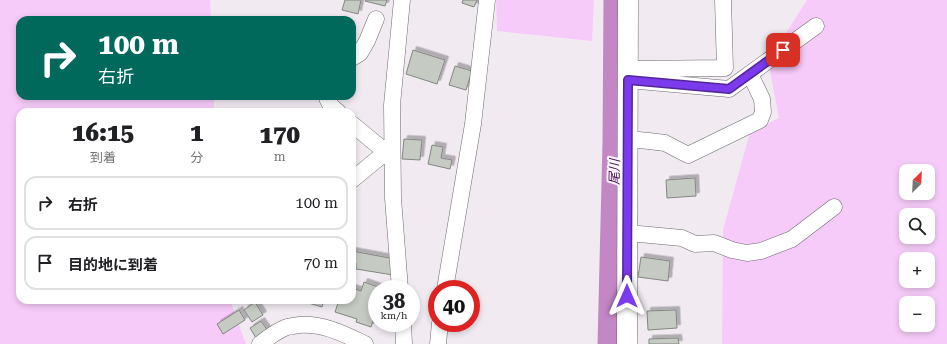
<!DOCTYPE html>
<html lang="ja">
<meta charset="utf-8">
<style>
:root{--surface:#fff;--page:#f2f2f2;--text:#202124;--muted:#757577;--line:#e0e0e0}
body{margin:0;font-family:"Roboto Serif","Noto Sans JP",serif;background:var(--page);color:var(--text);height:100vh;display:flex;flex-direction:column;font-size:15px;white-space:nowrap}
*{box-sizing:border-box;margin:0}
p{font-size:13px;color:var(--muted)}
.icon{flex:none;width:22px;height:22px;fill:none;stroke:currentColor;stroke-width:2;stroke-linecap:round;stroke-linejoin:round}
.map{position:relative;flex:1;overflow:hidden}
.sheet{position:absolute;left:16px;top:108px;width:340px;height:196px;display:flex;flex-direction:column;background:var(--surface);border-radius:12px;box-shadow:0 2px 6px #0003}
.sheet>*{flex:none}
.guide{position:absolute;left:16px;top:16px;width:340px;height:84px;border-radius:12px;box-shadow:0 2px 6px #0003;background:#00695c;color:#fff;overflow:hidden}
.needle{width:26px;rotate:24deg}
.controls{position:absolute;left:899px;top:164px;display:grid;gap:8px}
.controls a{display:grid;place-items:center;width:36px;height:36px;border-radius:8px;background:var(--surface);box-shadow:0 2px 6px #0003;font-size:20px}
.speed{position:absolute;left:368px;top:280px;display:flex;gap:8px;font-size:20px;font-weight:700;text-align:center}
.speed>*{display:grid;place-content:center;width:52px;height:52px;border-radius:50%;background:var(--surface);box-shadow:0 2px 6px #0003;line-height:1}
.speed small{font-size:10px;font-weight:400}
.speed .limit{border:6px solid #d22;background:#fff;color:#111}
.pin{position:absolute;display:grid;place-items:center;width:34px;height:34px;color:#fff;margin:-17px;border-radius:8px;box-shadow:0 2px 6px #0006}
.me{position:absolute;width:44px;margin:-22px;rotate:0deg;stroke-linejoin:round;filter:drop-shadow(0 0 3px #0008)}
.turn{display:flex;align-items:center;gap:14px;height:84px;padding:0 16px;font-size:18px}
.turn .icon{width:52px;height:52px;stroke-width:2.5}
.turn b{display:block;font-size:28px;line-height:34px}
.eta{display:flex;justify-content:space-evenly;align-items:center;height:68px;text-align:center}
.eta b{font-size:24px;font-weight:800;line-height:28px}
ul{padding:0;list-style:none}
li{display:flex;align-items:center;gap:12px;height:54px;margin:0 8px 6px;padding:0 8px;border:2px solid var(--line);border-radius:12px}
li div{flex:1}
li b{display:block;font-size:15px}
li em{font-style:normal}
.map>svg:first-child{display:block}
.green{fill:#f7cbf9;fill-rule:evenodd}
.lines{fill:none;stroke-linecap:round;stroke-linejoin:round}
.river{stroke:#c387c5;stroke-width:27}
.building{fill:#c5cac3;stroke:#838681;filter:url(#shadow)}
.minor-casing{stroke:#6e696e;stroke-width:17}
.tertiary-casing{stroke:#6e696e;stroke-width:21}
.minor{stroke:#fff;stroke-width:16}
.tertiary{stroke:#fff;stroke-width:20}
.route-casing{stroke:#51269a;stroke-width:10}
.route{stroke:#7c3aed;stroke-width:7}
.labels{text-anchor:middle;stroke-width:4;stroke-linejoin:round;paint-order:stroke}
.water-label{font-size:13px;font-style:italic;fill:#440c47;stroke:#fef8fe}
</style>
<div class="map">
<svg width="947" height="344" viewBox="0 0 947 344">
<defs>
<filter id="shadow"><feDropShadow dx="3.5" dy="-3.5" stdDeviation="0" flood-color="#0004"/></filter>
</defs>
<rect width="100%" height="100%" fill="#f1ebf1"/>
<path class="green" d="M0,0H210L211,20H20V96H214V112H20V300H230L246,344H0Z
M496,0H594L592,41L497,31Z
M807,0H947V344H722L723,230L750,132L779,118L768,61ZM906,171H928V193H906ZM906,215H928V237H906ZM906,259H928V281H906ZM906,303H928V325H906Z"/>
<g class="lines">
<path class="river" d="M611,344L616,142L617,0"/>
</g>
<path class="building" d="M345,0H361L358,14L342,10Z
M366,0H387L385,6L365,1Z
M463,0H477L474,7L462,3Z
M413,50L445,60L437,84L406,74Z
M455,66L472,71L466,90L449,85Z
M404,139L422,140L420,160L402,159Z
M432,145L443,147L441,158L452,160L450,169L428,164Z
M695,178L696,196L667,198L666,180Z
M352,251L395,259L393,275L356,269V263H352Z
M641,257L670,261L668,281L638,277Z
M364,282L384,289H377V309L371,327L356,322L357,319L335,312L339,300H352V288L361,291Z
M306,300H324L322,307L305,302Z
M255,302L263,315L252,322L244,310Z
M239,310L245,320L223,334L217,324Z
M676,310L677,328L648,330L647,311Z
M261,321L268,331L256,338L250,328Z
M678,338L679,344H649V339Z"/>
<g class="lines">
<g class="minor-casing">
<path id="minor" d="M352,58L360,53L367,41L376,19
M628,69L725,68L723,0
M628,80L729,89L816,26
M327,96C327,102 333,108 338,112
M352,124L392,157
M628,139L649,141L665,143L688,155L760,120L763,112L762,99L750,74
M352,180L386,152
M628,233L682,238L695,244L714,243L732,250L747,253L761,251L792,239L834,207
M400,289L393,198L392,105L402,0
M445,289L473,124L487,0
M403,323L404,344
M260,344C268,338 276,331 287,327C290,326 295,326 299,325C323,323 344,334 365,344
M438,344L440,323"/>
</g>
<g class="tertiary-casing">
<path id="tertiary" d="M627,344L628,0"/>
</g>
<use href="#minor" class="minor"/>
<use href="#tertiary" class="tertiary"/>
</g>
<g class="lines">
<g class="route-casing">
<path id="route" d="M627,296L628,80L729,89L783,50"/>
</g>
<use href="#route" class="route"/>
</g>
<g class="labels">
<g class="water-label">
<text transform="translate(614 172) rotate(-89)" y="5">尾川</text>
</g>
</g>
</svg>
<div class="controls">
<a><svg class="needle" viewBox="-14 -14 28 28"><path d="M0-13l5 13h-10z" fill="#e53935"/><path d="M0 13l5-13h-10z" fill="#757577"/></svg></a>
<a><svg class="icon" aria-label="search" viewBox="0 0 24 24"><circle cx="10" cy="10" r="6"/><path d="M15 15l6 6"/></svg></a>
<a>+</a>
<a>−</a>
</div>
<div class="speed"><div>38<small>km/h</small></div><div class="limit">40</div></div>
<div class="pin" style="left:783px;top:50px;background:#d93025"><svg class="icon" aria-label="arrive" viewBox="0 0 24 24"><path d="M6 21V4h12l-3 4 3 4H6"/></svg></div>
<svg class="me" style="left:627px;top:296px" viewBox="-20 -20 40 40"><path d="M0-17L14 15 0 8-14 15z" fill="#7c3aed" stroke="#fff" stroke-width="4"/></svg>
<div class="guide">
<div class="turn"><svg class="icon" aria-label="right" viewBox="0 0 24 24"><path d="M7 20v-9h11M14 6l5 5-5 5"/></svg><div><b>100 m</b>右折</div></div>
</div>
<section class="sheet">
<div class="eta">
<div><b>16:15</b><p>到着</p></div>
<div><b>1</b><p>分</p></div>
<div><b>170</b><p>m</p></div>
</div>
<ul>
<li><svg class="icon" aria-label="right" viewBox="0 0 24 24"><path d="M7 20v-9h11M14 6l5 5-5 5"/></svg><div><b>右折</b></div><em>100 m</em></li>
<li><svg class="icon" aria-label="arrive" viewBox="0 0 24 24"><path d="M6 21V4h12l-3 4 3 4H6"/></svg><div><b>目的地に到着</b></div><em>70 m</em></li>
</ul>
</section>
</div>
